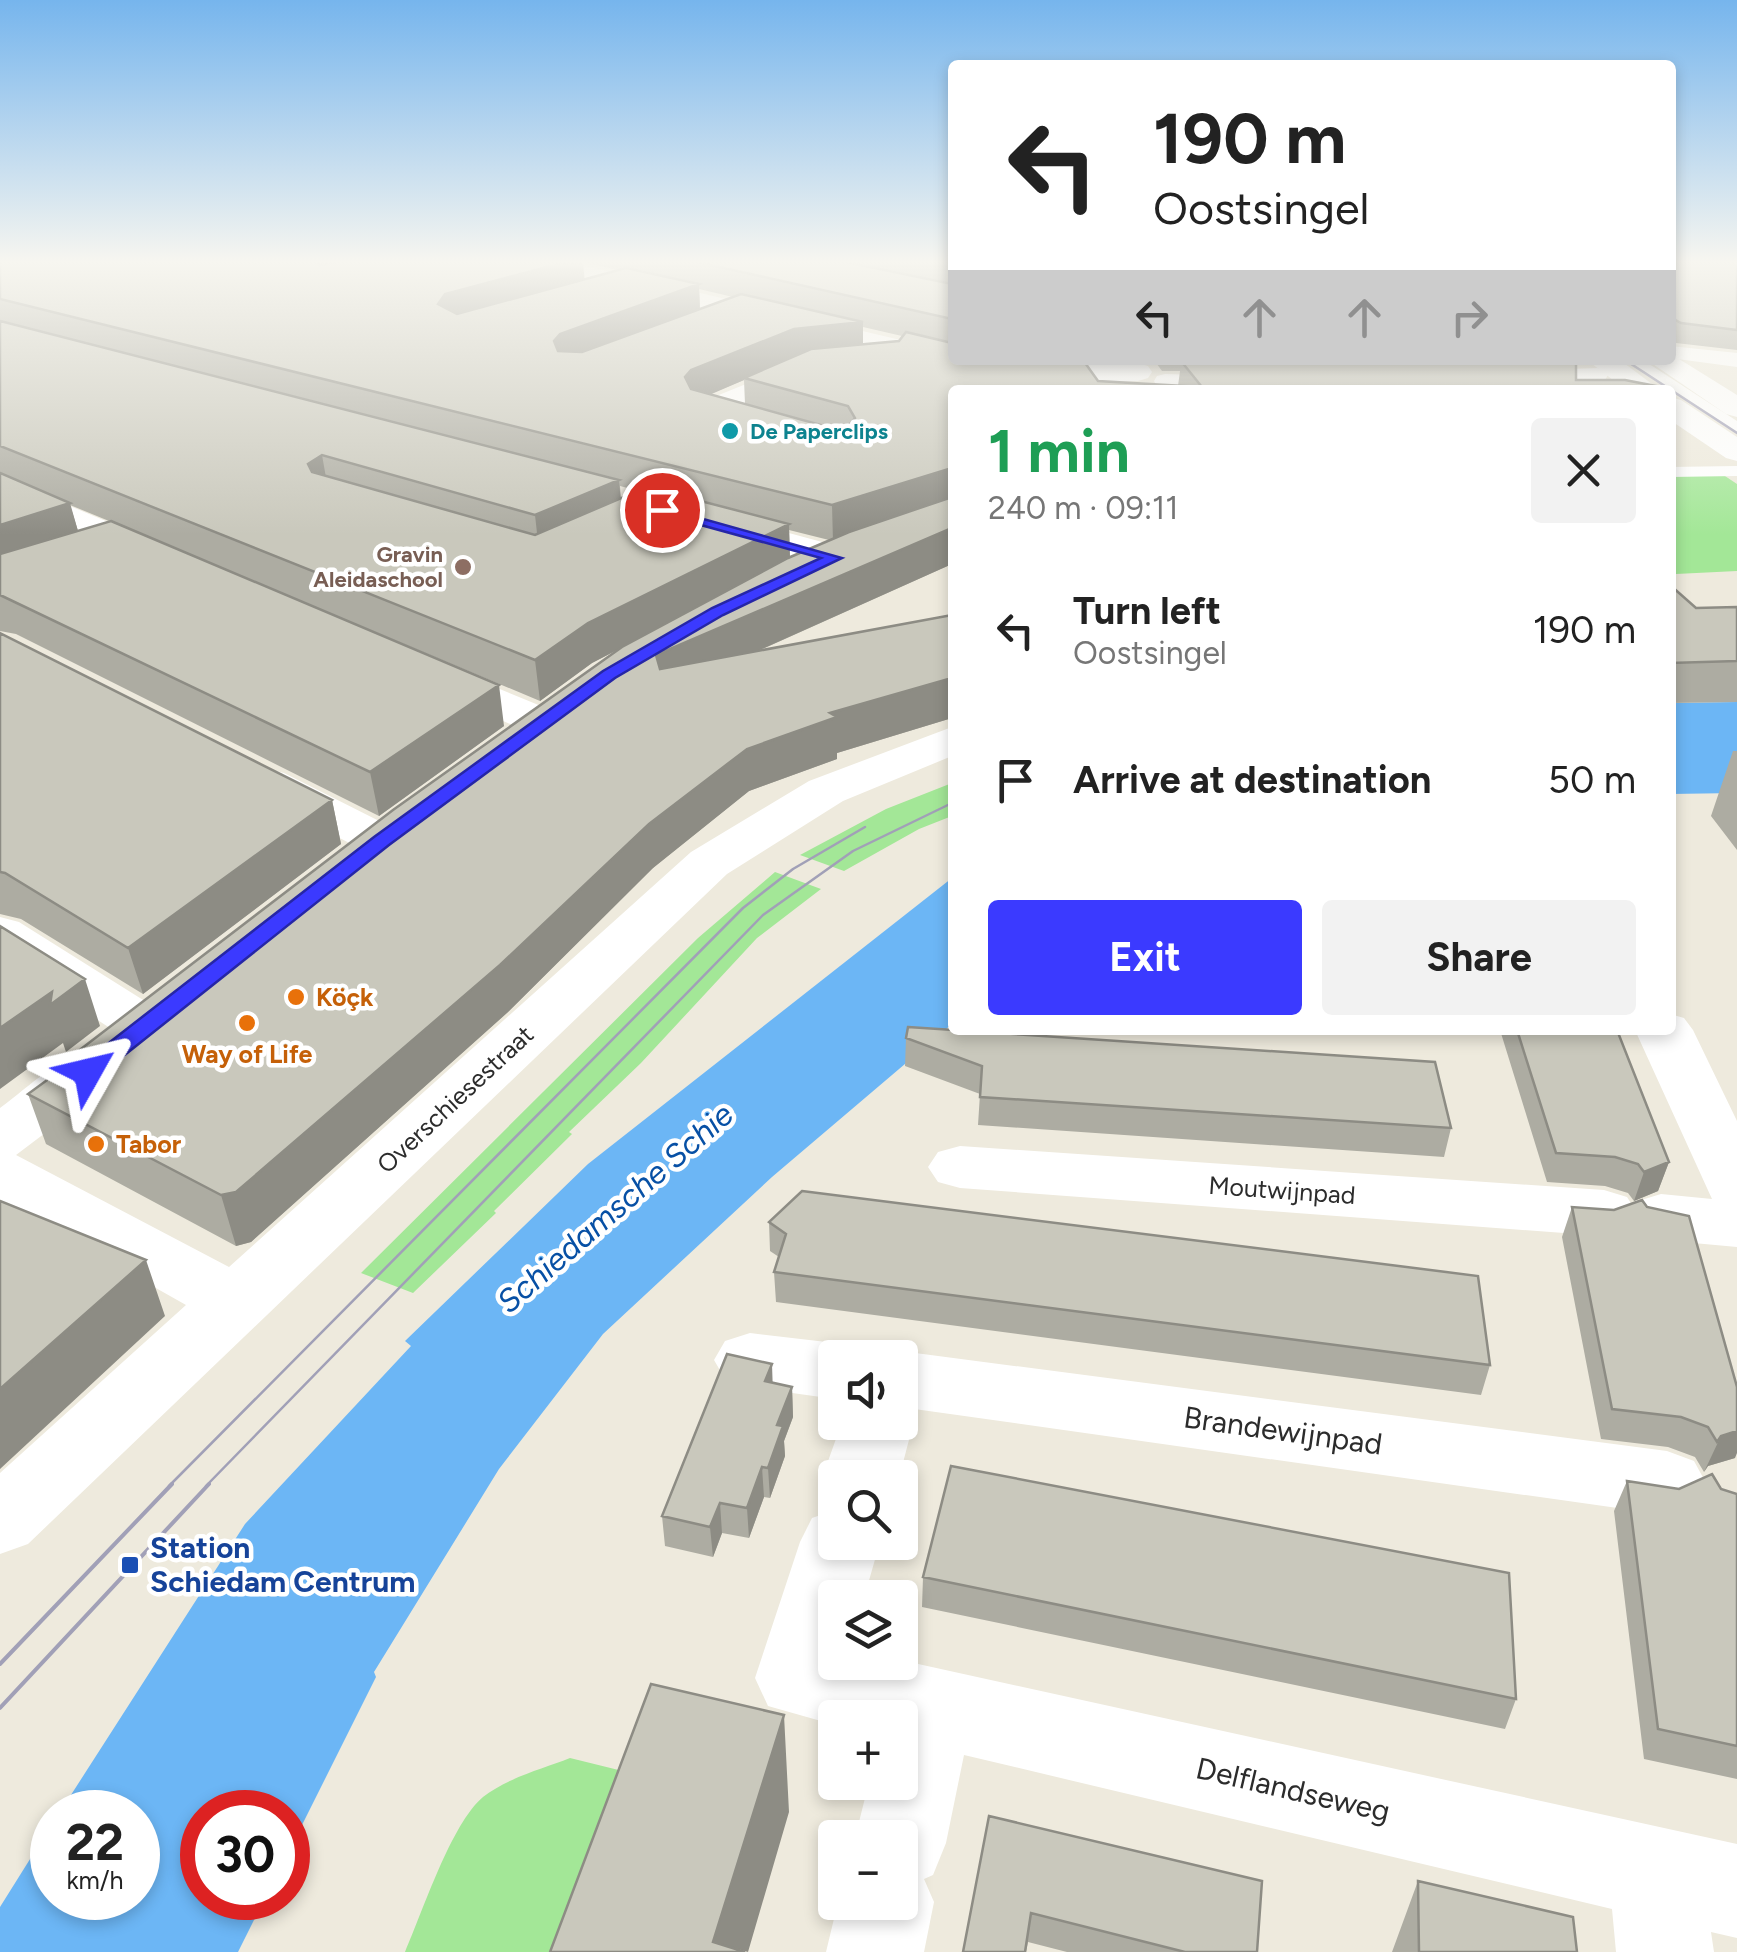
<!DOCTYPE html>
<meta charset="utf-8">
<style>
:root{--surface:#fff;--page:#f2f2f2;--text:#222;--muted:#767676;--accent:#3b3aff}
body{margin:0;font-family:Figtree,sans-serif;background:var(--page);color:var(--text);height:100vh;display:flex;flex-direction:column;font-size:38px;white-space:nowrap}
*{box-sizing:border-box;margin:0}
p{font-size:32px;color:var(--muted)}
.icon{flex:none;width:55px;height:55px;fill:none;stroke:currentColor;stroke-width:2;stroke-linecap:round;stroke-linejoin:round}
.map{position:relative;flex:1;overflow:hidden}
.sheet{position:absolute;left:948px;top:385px;width:728px;height:650px;display:flex;flex-direction:column;background:var(--surface);border-radius:10px;box-shadow:0 5px 15px #0003}
.sheet>*{flex:none}
.banner{position:absolute;left:948px;top:60px;width:728px;height:305px;border-radius:10px;box-shadow:0 5px 15px #0003;background:#fff;color:var(--text);overflow:hidden}
.tools{position:absolute;left:818px;top:1340px;display:grid;gap:20px}
.tools a{display:grid;place-items:center;width:100px;height:100px;border-radius:10px;background:var(--surface);box-shadow:0 5px 15px #0003;font-size:50px}
.speed{position:absolute;left:30px;top:1790px;display:flex;gap:20px;font-size:50px;font-weight:700;text-align:center}
.speed>*{display:grid;place-content:center;width:130px;height:130px;border-radius:50%;background:var(--surface);box-shadow:0 5px 15px #0003;line-height:1}
.speed small{font-size:25px;font-weight:400}
.speed .limit{border:15px solid #d22;background:#fff;color:#111}
.pin{position:absolute;display:grid;place-items:center;width:85px;height:85px;color:#fff;margin:-42px;border:5px solid #fff;border-radius:50%;box-shadow:0 2px 10px #0007}
.me{position:absolute;width:110px;margin:-55px;rotate:53deg;stroke-linejoin:round;filter:drop-shadow(0 0 8px #0008)}
.turn{display:flex;align-items:center;gap:35px;height:210px;padding:0 40px;font-size:45px}
.turn .icon{width:130px;height:130px;stroke-width:2.5}
.turn b{display:block;font-size:70px;line-height:85px}
.lanes{display:flex;align-items:center;height:95px;padding:0 40px;background:#0003;justify-content:center;gap:50px;direction:ltr}
.lanes .off{opacity:.35}
.round{display:grid;place-items:center;flex:none;width:105px;height:105px;border-radius:10px;background:var(--page)}
.overview{display:flex;align-items:center;justify-content:space-between;height:170px;padding:0 40px}
h1{font-size:60px;font-weight:700;line-height:75px;color:#1e9e55}
.button{display:flex;gap:20px;margin-top:auto;padding:20px 40px}
.button a{flex:1;height:115px;border-radius:10px;background:var(--accent);color:#fff;font-size:40px;font-weight:700;line-height:115px;text-align:center}
.button a+a{background:var(--page);color:var(--text)}
ul{padding:0;list-style:none}
li{display:flex;align-items:center;gap:30px;height:150px;padding:0 40px}
li div{flex:1}
li b{display:block;font-size:38px}
li em{font-style:normal}
.map>svg:first-child{display:block}
.green{fill:#a3e797}
.water{fill:#6cb6f5}
.lines{fill:none;stroke-linecap:round;stroke-linejoin:round}
.service{fill:#fff;fill-rule:evenodd}
.pedestrian{fill:#fff;fill-rule:evenodd}
.minor{fill:#fff;fill-rule:evenodd}
.secondary{fill:#fff;fill-rule:evenodd}
.tram-far1{stroke:#a1a0b7;stroke-width:2.5}
.tram{stroke:#a1a0b7;stroke-width:4}
.wall{fill:#adaca2;fill-rule:evenodd}
.shaded-wall{fill:#8d8c84}
.building{fill:#c9c8bc;stroke:#8d8c84;stroke-width:2.5}
.route{fill:#3b3aff;stroke:#2626a6;stroke-width:2.5}
.culture-dot{fill:#0f9aa8;stroke:#fff;stroke-width:4}
.education-dot{fill:#8d6e63;stroke:#fff;stroke-width:4}
.food-dot{fill:#e8710a;stroke:#fff;stroke-width:4}
.transit-dot{fill:#1a4fb4;stroke:#fff;stroke-width:4}
.labels{text-anchor:middle;stroke-width:9;stroke-linejoin:round;paint-order:stroke}
.far-culture-label{font-size:22px;font-weight:bold;fill:#0d838f;stroke:#fff;text-anchor:start}
.far-education-label{font-size:22px;font-weight:bold;fill:#785e54;stroke:#fff;text-anchor:end}
.food-label{font-size:25px;font-weight:bold;fill:#c56008;stroke:#fff;text-anchor:start}
.street-label{font-size:25px;fill:#2c2c2c;stroke:#fff}
.near-street-label{font-size:30px;fill:#2c2c2c;stroke:#fff}
.near-transit-label{font-size:30px;font-weight:bold;fill:#164399;stroke:#fff;text-anchor:start}
.near-water-label{font-size:32px;font-style:italic;fill:#0750a5;stroke:#fff}
</style>
<div class="map">
<svg width="1737" height="1952" viewBox="0 0 1737 1952">
<rect width="100%" height="100%" fill="#eeeadd"/>
<path class="green" d="M1722,474L1737,484V571L1676,574L1670,569V476Z
M952,783V816L919,829L844,871L800,855L886,809Z
M775,872L821,889L757,938L641,1063L569,1132L572,1134L494,1211L496,1213L413,1293L361,1273L698,938Z
M570,1758L655,1779L604,1952H405C423,1911 451,1824 483,1797C507,1778 542,1769 570,1758Z"/>
<path class="water" d="M1737,702V793L1670,794V703Z
M952,878V1024L772,1177L603,1334L499,1469L374,1672L376,1677L288,1853V1812H202V1898H265L238,1952H0V1907L52,1824V1898H138V1812H60L245,1524L411,1346L405,1341L588,1164Z"/>
<g class="lines">
<path class="service" d="M1624,360H1643L1737,421V433Z
M1737,466V476L1670,477V467Z"/>
<path class="pedestrian" d="M1670,346L1737,353V367L1670,358Z
M1597,368L1605,370L1608,375L1605,380L1518,385L1507,378L1518,371Z
M1165,374L1237,376L1248,383L1237,390L1157,386L1154,381L1157,376Z"/>
<path class="minor" d="M577,264L952,352V360H986L1017,367L1138,363L1148,366L1152,372L1148,378L1138,381L1017,385L568,276L565,271L568,266Z
M813,357L823,360L827,366L823,372L734,410L761,417L766,424L761,431C743,435 701,426 690,411L694,405Z
M0,477L171,548L176,556L171,564L158,567L145,564L0,499Z
M719,514L848,549L853,557L848,565L835,568L706,533L701,525L706,517Z
M434,662L558,713L564,722L558,731L542,735L526,731L419,684L413,675L419,666Z
M952,727V756L843,801L727,874L28,1544L0,1554V1473L186,1305L0,1200V1108C35,1083 69,1043 114,1055L122,1068L114,1081L16,1155L229,1267L691,852L809,781Z
M268,769L284,773L399,831L407,841L399,851L382,856L365,851L252,793L245,783L252,773Z
M0,917L19,922L167,1015L176,1027L167,1039L147,1044L127,1039L0,957Z
M1670,1014L1684,1018L1693,1030L1737,1121V1247L1661,1240L1638,1233L1631,1222L1627,1229L1604,1236L960,1188L938,1182L928,1167L938,1152L960,1146L1604,1190L1627,1197L1634,1208L1638,1201L1661,1194L1712,1199L1635,1030H1670Z
M750,1333L835,1343L861,1351L864,1358H835V1399L750,1387L725,1379L714,1360L725,1341Z
M900,1351L1667,1451L1694,1461L1706,1483L1694,1505L1667,1515L900,1407V1358H879Z
M900,1416L910,1436L899,1478H835L833,1500L822,1478L842,1422H900Z
M835,1510V1542H880L864,1598H835V1662L900,1660L1737,1844V1938L1711,1932L1714,1952H1616L1612,1909L964,1755L946,1843L933,1875L924,1879L934,1902L924,1952H826L838,1902H900V1838H855L869,1782H900V1718H835V1725L768,1706L755,1678L800,1542L812,1518Z"/>
<path class="secondary" d="M1671,354L1737,395V417L1726,414L1647,360H1670Z
M1587,360H1620L1660,390H1626Z
M1670,397L1681,400L1737,437V461L1726,458L1670,420Z"/>
<path class="tram-far1" d="M1625,360L1737,433
M169,1486L743,908L793,869L865,827
M206,1486L763,915L853,851L952,803"/>
<path class="tram" d="M0,1664L172,1484
M0,1708L209,1484"/>
</g>
<path class="wall" d="M0,262H583L584,279L618,270L583,262H952V360L1098,381L1178,386L1180,371H1162L1154,360H1576V380L952,390V564L758,651L952,615V718L837,753V759L749,791L653,868L508,1012L251,1242L236,1246L46,1144L28,1094L79,1057L77,1052L627,645L592,663L540,701L356,624L504,726L379,816L16,634L0,631ZM699,289L733,297L700,309ZM863,327L902,336L899,341L863,344ZM744,380L745,404L710,394ZM620,486L639,491L621,499ZM70,505L109,521L78,531ZM789,530L829,540L790,557Z
M1670,262H1737V350L1676,343L1670,339Z
M1670,585L1696,608L1737,607V702L1670,703Z
M0,633L332,800L341,844L143,994L21,919L0,914Z
M1733,751H1737V850L1711,816Z
M1500,1030H1617L1669,1162L1658,1191L1634,1201L1628,1193L1605,1186L1547,1182Z
M906,1038L1451,1128L1444,1157L978,1125L980,1094L905,1066Z
M1572,1207L1735,1458L1708,1466L1704,1472L1695,1457L1668,1447L1601,1439L1562,1237Z
M769,1222L1490,1365L1481,1395L776,1302L774,1272L779,1257L770,1251Z
M772,1383L792,1387L793,1417L784,1441L785,1456L770,1498L764,1497L749,1538L722,1533L713,1557L665,1546L662,1516Z
M1627,1481L1679,1489H1721L1737,1494V1779L1644,1759L1614,1511Z
M923,1577L1516,1699L1505,1729L922,1607Z
M989,1816L1257,1952H1067L1028,1942L1026,1952H963Z
M1418,1881L1577,1952H1392Z"/>
<path class="shaded-wall" d="M561,262H583L585,284L442,333L438,304L445,294Z
M699,284L700,312L563,364L554,341L560,334Z
M863,322V351L744,378V380L693,402L685,377L691,370L794,329Z
M322,455L328,489L314,498L308,464Z
M952,468L951,502L833,541L832,505Z
M619,480L622,515L539,551L535,515Z
M70,503L80,538L0,565V525Z
M789,524L790,560L592,663L540,701L535,660L588,623Z
M952,528V564L659,695L656,655Z
M952,678V718L837,753V759L749,791L653,868L508,1012L251,1242L236,1246L221,1195L649,824L747,749L830,713Z
M499,685L504,726L379,816L370,772Z
M332,800L341,844L143,994L128,948Z
M85,979L100,1026L66,1052L63,1043L0,1089V1028L52,992Z
M1669,1162L1658,1191L1634,1201L1644,1172Z
M146,1260L165,1316L0,1469V1389Z
M772,1364L773,1394L765,1381Z
M792,1387L793,1417L784,1441L785,1456L770,1498L768,1468L777,1425Z
M1737,1431V1453L1735,1458L1708,1466L1704,1472L1721,1436Z
M762,1467L764,1497L749,1538L747,1508Z
M720,1503L722,1533L713,1557L710,1527Z
M784,1715L789,1812L748,1952L713,1942Z"/>
<path class="building" d="M0,262H315L320,265L337,262H566L445,294L438,304L457,314L626,268L699,284L560,334L554,341L558,351L582,352L741,294L863,322L794,329L691,370L685,377L691,389L835,429L848,426L855,418L848,406L744,378L811,349L899,341L906,332L952,343V360H1083L1098,381L1202,387L1181,361L1402,362L1446,360H1576V380H1625L1666,388L1665,390H952V468L832,505L0,299Z
M697,262H846L952,284V319Z
M1670,262H1737V330L1681,323L1670,317Z
M0,321L619,480L535,515L322,455L308,464L312,472L535,535L647,487L789,524L588,623L535,660L0,446Z
M0,473L70,503L0,525Z
M952,497V528L656,655L660,669L952,615V678L830,713L837,717L747,749L649,824L500,965L236,1192L221,1195L28,1094L80,1056L77,1052L393,810L622,647L788,558L849,532Z
M111,521L499,685L370,772L0,595V554Z
M1670,585L1696,608L1737,607V661L1670,663Z
M0,633L332,800L128,948L5,873L0,872Z
M0,926L85,979L50,1005L52,992L0,1028Z
M908,1027L1435,1062L1451,1128L980,1097L982,1066L906,1038Z
M1517,1030H1617L1669,1162L1644,1172L1638,1164L1615,1157L1556,1153Z
M802,1191L1478,1276L1490,1365L774,1272L786,1234L769,1222Z
M1642,1200L1647,1207L1689,1216L1737,1387V1431L1721,1436L1717,1442L1708,1427L1681,1417L1612,1409L1572,1207L1614,1210Z
M0,1201L146,1260L0,1389Z
M727,1354L772,1364L765,1381L792,1387L777,1425L783,1426L768,1468L762,1467L747,1508L720,1503L710,1527L662,1516Z
M951,1466L1509,1573L1516,1699L923,1577Z
M1712,1474L1721,1489L1737,1494V1746L1658,1729L1627,1481L1679,1489Z
M651,1684L784,1715L713,1942L745,1952H550Z
M989,1816L1262,1881L1257,1952H1185L1031,1913L1025,1952H963Z
M1418,1881L1573,1917L1577,1952H1419Z"/>
<linearGradient id="sky" x2="0" y2="1"><stop stop-color="#76b5ed"/><stop offset="0.49" stop-color="#f7f6f0"/><stop offset="1" stop-color="#f7f6f0" stop-opacity="0"/></linearGradient>
<rect width="1737" height="535" fill="url(#sky)"/>
<path class="route" d="M657,506L842,558L723,615L615,678L389,845L97,1077H79L76,1072L79,1066L374,837L603,671L712,608L821,558L657,513Z"/>
<circle class="culture-dot" cx="730" cy="431" r="10"/>
<circle class="education-dot" cx="463" cy="567" r="10"/>
<g class="food-dot">
<circle cx="296" cy="997" r="10"/>
<circle cx="247" cy="1023" r="10"/>
<circle cx="96" cy="1144" r="10"/>
</g>
<rect class="transit-dot" x="120" y="1555" width="20" height="20" rx="5"/>
<g class="labels">
<g class="far-culture-label">
<text x="750" y="439">De Paperclips</text>
</g>
<g class="far-education-label">
<text x="443" y="562">Gravin<tspan x="443" dy="25">Aleidaschool</tspan></text>
</g>
<g class="food-label">
<text x="316" y="1006">Köçk</text>
<text x="247" y="1063" text-anchor="middle">Way of Life</text>
<text x="116" y="1153">Tabor</text>
</g>
<g class="street-label">
<text transform="translate(455 1099) rotate(-43)" y="9">Overschiesestraat</text>
<text transform="translate(1282 1190) rotate(4)" y="9">Moutwijnpad</text>
</g>
<g class="near-street-label">
<text transform="translate(1283 1431) rotate(8)" y="10">Brandewijnpad</text>
<text transform="translate(1293 1790) rotate(13)" y="10">Delflandseweg</text>
</g>
<g class="near-transit-label">
<text x="150" y="1558">Station<tspan x="150" dy="34">Schiedam Centrum</tspan></text>
</g>
<g class="near-water-label">
<text transform="translate(615 1208) rotate(-41)" y="11">Schiedamsche Schie</text>
</g>
</g>
</svg>
<div class="tools">
<a><svg class="icon" aria-label="sound" viewBox="0 0 24 24"><path d="M4 9h4l5-4v14l-5-4H4zM17 9q2 3 0 6"/></svg></a>
<a><svg class="icon" aria-label="search" viewBox="0 0 24 24"><circle cx="10" cy="10" r="6"/><path d="M15 15l6 6"/></svg></a>
<a><svg class="icon" aria-label="layers" viewBox="0 0 24 24"><path d="M12 4l9 5-9 5-9-5zM3 14l9 5 9-5"/></svg></a>
<a>+</a>
<a>−</a>
</div>
<div class="speed"><div>22<small>km/h</small></div><div class="limit">30</div></div>
<div class="pin" style="left:662px;top:510px;background:#d93025"><svg class="icon" aria-label="arrive" viewBox="0 0 24 24"><path d="M6 21V4h12l-3 4 3 4H6"/></svg></div>
<svg class="me" style="left:88px;top:1072px" viewBox="-20 -20 40 40"><path d="M0-17L14 15 0 8-14 15z" fill="#3b3aff" stroke="#fff" stroke-width="4"/></svg>
<div class="banner">
<div class="turn"><svg class="icon" aria-label="left" viewBox="0 0 24 24"><path d="M17 20v-9H6M10 6l-5 5 5 5"/></svg><div><b>190 m</b>Oostsingel</div></div>
<div class="lanes"><svg class="icon" aria-label="left" viewBox="0 0 24 24"><path d="M17 20v-9H6M10 6l-5 5 5 5"/></svg><svg class="icon off" aria-label="ahead" viewBox="0 0 24 24"><path d="M12 20V5M6 11l6-6 6 6"/></svg><svg class="icon off" aria-label="ahead" viewBox="0 0 24 24"><path d="M12 20V5M6 11l6-6 6 6"/></svg><svg class="icon off" aria-label="right" viewBox="0 0 24 24"><path d="M7 20v-9h11M14 6l5 5-5 5"/></svg></div>
</div>
<section class="sheet">
<div class="overview"><div><h1>1 min</h1><p>240 m · 09:11</p></div><a class="round"><svg class="icon" aria-label="close" viewBox="0 0 24 24"><path d="M6 6l12 12M18 6L6 18"/></svg></a></div>
<ul>
<li><svg class="icon" aria-label="left" viewBox="0 0 24 24"><path d="M17 20v-9H6M10 6l-5 5 5 5"/></svg><div><b>Turn left</b><p>Oostsingel</p></div><em>190 m</em></li>
<li><svg class="icon" aria-label="arrive" viewBox="0 0 24 24"><path d="M6 21V4h12l-3 4 3 4H6"/></svg><div><b>Arrive at destination</b></div><em>50 m</em></li>
</ul>
<div class="button"><a>Exit</a><a>Share</a></div>
</section>
</div>
